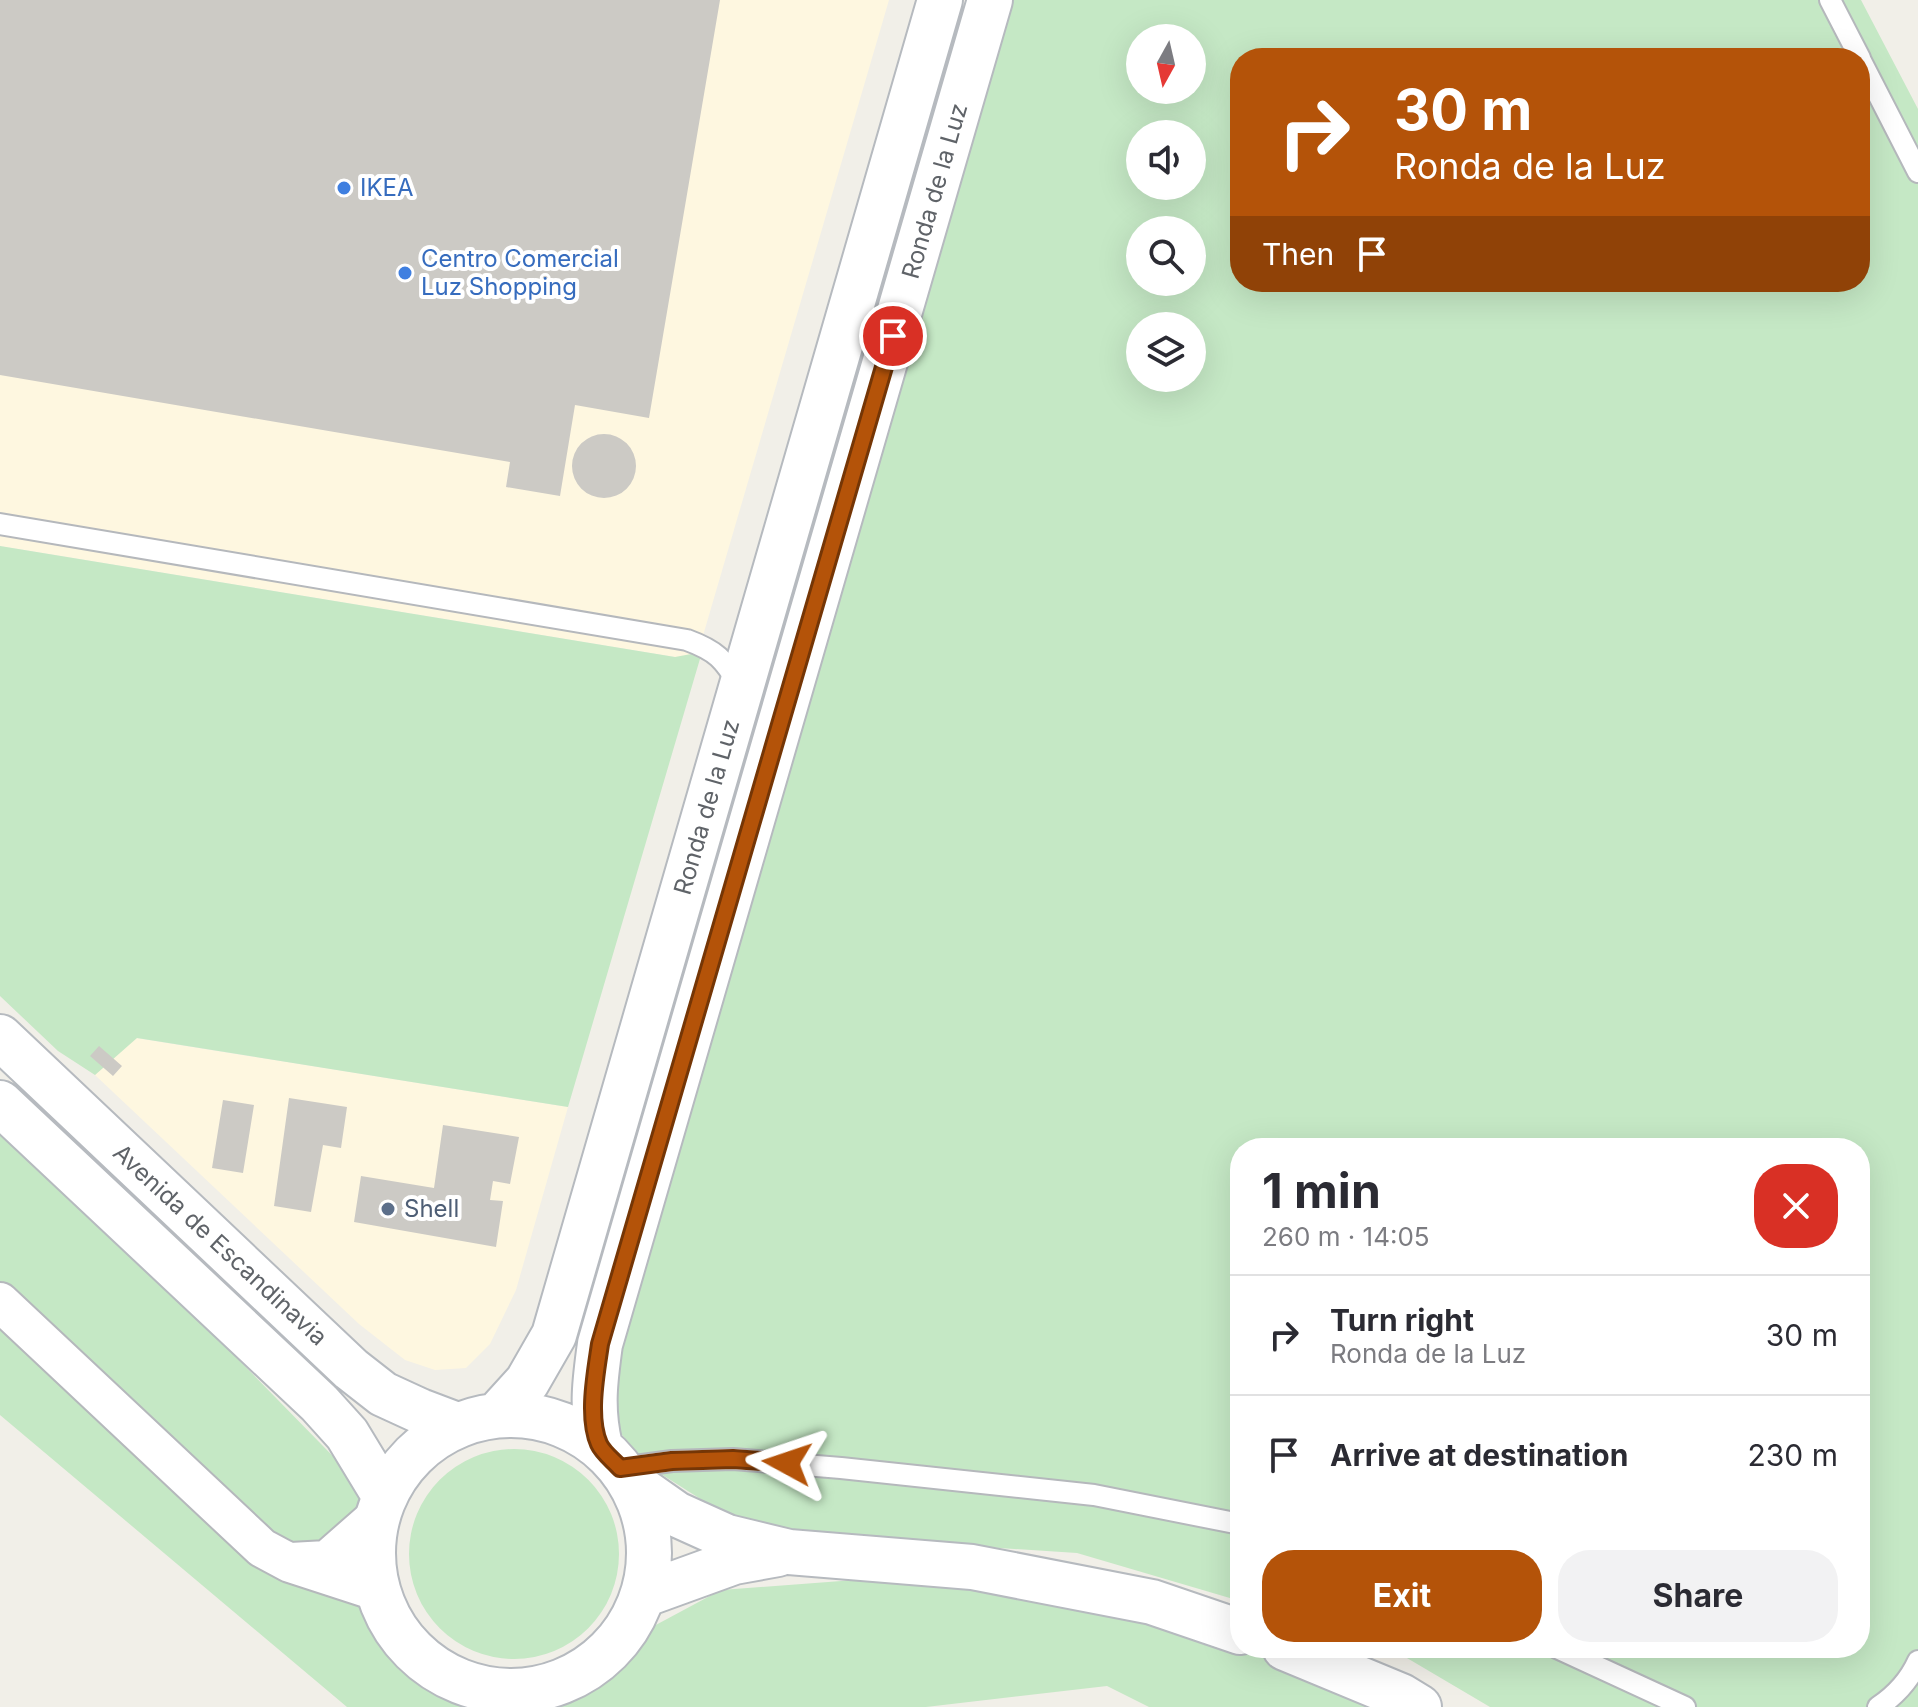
<!DOCTYPE html>
<meta charset="utf-8">
<style>
:root{--surface:#fff;--page:#f2f2f3;--text:#2b2b33;--muted:#7c7c81;--line:#e1e1e2;--accent:#b45309}
body{margin:0;font-family:Inter,sans-serif;background:var(--page);color:var(--text);height:100vh;display:flex;flex-direction:column;font-size:30px;white-space:nowrap}
*{box-sizing:border-box;margin:0}
p{font-size:26px;color:var(--muted)}
.icon{flex:none;width:44px;height:44px;fill:none;stroke:currentColor;stroke-width:2;stroke-linecap:round;stroke-linejoin:round}
.map{position:relative;flex:1;overflow:hidden}
.side{position:absolute;left:1230px;top:1138px;width:640px;height:520px;display:flex;flex-direction:column;background:var(--surface);border-radius:32px;box-shadow:0 8px 32px #0002}
.side>*{flex:none}
.hud{position:absolute;left:1230px;top:48px;width:640px;height:244px;border-radius:32px;box-shadow:0 8px 32px #0002;background:#b45309;color:#fff;overflow:hidden}
.needle{width:52px;rotate:188deg}
.fabs{position:absolute;left:1126px;top:24px;display:grid;gap:16px}
.fabs a{display:grid;place-items:center;width:80px;height:80px;border-radius:50%;background:var(--surface);box-shadow:0 8px 32px #0002;font-size:40px}
.pin{position:absolute;display:grid;place-items:center;width:68px;height:68px;color:#fff;margin:-34px;border:4px solid #fff;border-radius:50%;box-shadow:0 2px 8px #0007}
.me{position:absolute;width:88px;margin:-44px;rotate:275deg;stroke-linejoin:round;filter:drop-shadow(0 0 6px #0008)}
.turn{display:flex;align-items:center;gap:28px;height:168px;padding:0 32px;font-size:36px}
.turn .icon{width:104px;height:104px;stroke-width:2.5}
.turn b{display:block;font-size:56px;line-height:68px}
.then{display:flex;align-items:center;height:76px;padding:0 32px;background:#0003;gap:16px;font-size:30px}
.round{display:grid;place-items:center;flex:none;width:84px;height:84px;border-radius:32px;background:var(--page)}
.summary{display:flex;align-items:center;justify-content:space-between;height:136px;padding:0 32px}
h1{font-size:48px;font-weight:700;line-height:60px}
.button{display:flex;gap:16px;margin-top:auto;padding:16px 32px}
.button a{flex:1;height:92px;border-radius:32px;background:var(--accent);color:#fff;font-size:32px;font-weight:700;line-height:92px;text-align:center}
.button a+a{background:var(--page);color:var(--text)}
ul{padding:0;list-style:none}
li{display:flex;align-items:center;gap:24px;height:120px;padding:0 32px;border-top:2px solid var(--line)}
li div{flex:1}
li b{display:block;font-size:30px}
li em{font-style:normal}
.map>svg:first-child{display:block}
.commercial{fill:#fef7e0}
.green{fill:#c5e8c5;fill-rule:evenodd}
.building{fill:#cccac5}
.lines{fill:none;stroke-linecap:round;stroke-linejoin:round}
.lane-casing{stroke:#b5b8bc;stroke-width:24}
.street-casing{stroke:#b5b8bc;stroke-width:42}
.secondary-casing{stroke:#b6babf;stroke-width:48}
.path{stroke:#9cc7a9;stroke-width:5;stroke-dasharray:8 4;stroke-linecap:butt}
.lane{stroke:#fff;stroke-width:20}
.street{stroke:#fff;stroke-width:38}
.secondary{stroke:#fff;stroke-width:44}
.route-casing{stroke:#753606;stroke-width:20}
.route{stroke:#b45309;stroke-width:14}
.shop-dot{fill:#3f7fe0;stroke:#fff;stroke-width:3}
.service-dot{fill:#5c6f8a;stroke:#fff;stroke-width:3}
.labels{text-anchor:middle;stroke-width:8;stroke-linejoin:round;paint-order:stroke}
.shop-label{font-size:24px;fill:#366cbe;stroke:#fff;text-anchor:start}
.street-label{font-size:24px;fill:#5f6368;stroke:#fff}
.service-label{font-size:24px;fill:#4e5e75;stroke:#fff;text-anchor:start}
</style>
<div class="map">
<svg width="1918" height="1707" viewBox="0 0 1918 1707">
<rect width="100%" height="100%" fill="#f1efe8"/>
<path class="commercial" d="M0,0H889L695,663L675,657L0,546Z
M136,1038L568,1107L516,1290L490,1344L466,1368L435,1370L405,1360L359,1324L95,1075Z"/>
<path class="green" d="M1000,0H1861L1918,109V1707H1490L1390,1648H1860V1148H1240V1601L1077,1553L816,1536L721,1512L650,1467L615,1427L616,1340ZM1140,38H1192V90H1140ZM1240,58H1860V282H1240ZM1140,134H1192V186H1140ZM1140,230H1192V282H1140ZM1140,326H1192V378H1140Z
M0,546L675,657L702,652L568,1107L137,1038L95,1075L58,1051L0,996Z
M0,1134L231,1352L367,1491L363,1568L445,1664L529,1693L721,1590L881,1578L1169,1618L1398,1707H1149L1107,1686L926,1707H347L0,1415Z
M409 1554a105 105 0 1 1 210 0a105 105 0 1 1-210 0Z"/>
<path class="building" d="M0,0H720L649,418L575,405L560,496L506,487L510,462L0,375Z
M572 466a32 32 0 1 1 64 0a32 32 0 1 1-64 0Z
M99,1046L122,1066L113,1076L90,1056Z
M289,1098L347,1107L341,1148L323,1145L311,1212L274,1206Z
M223,1100L254,1105L243,1173L212,1168Z
M443,1125L519,1137L510,1184L493,1181L490,1200L503,1201L496,1247L354,1222L361,1176L434,1188Z"/>
<g class="lines">
<g class="lane-casing">
<path id="lane" d="M1830,0L1860,58
M1860,59L1918,172
M0,524L687,640C717,651 723,659 739,684
M620,1468L672,1461L733,1459L841,1468L1094,1495L1240,1524
M1557,1648L1685,1707
M1878,1707C1896,1695 1909,1681 1918,1661"/>
</g>
<g class="street-casing">
<path id="street" d="M0,1302L262,1548L290,1563L376,1591
M291,1562L327,1560L376,1517"/>
</g>
<g class="secondary-casing">
<path id="secondary" d="M0,1037L351,1369L383,1394L420,1411L457,1425
M0,1103L319,1403L347,1434L384,1495
M373 1553a138 138 0 1 1 276 0a138 138 0 1 1-276 0Z
M497,1415L527,1382L554,1335L940,0
M600,1446C591,1409 595,1380 600,1344L990,0
M629,1481L676,1514L727,1537L789,1552L972,1567L1152,1602L1240,1632
M643,1595L734,1562L778,1554
M1285,1648L1401,1696L1419,1707"/>
</g>
<path class="path" d="M470,1685L482,1707
M536,1707L542,1688"/>
<use href="#lane" class="lane"/>
<use href="#street" class="street"/>
<use href="#secondary" class="secondary"/>
</g>
<g class="lines">
<g class="route-casing">
<path id="route" d="M787,1463L733,1459L672,1461L620,1468C614,1461 603,1453 599,1444C587,1417 596,1372 600,1344L893,336"/>
</g>
<use href="#route" class="route"/>
</g>
<g class="shop-dot">
<circle cx="344" cy="188" r="8"/>
<circle cx="405" cy="273" r="8"/>
</g>
<circle class="service-dot" cx="388" cy="1209" r="8"/>
<g class="labels">
<g class="shop-label">
<text x="360" y="196">IKEA</text>
<text x="421" y="267">Centro Comercial<tspan x="421" dy="28">Luz Shopping</tspan></text>
</g>
<g class="street-label">
<text transform="translate(935 191) rotate(-74)" y="8">Ronda de la Luz</text>
<text transform="translate(707 807) rotate(-74)" y="8">Ronda de la Luz</text>
<text transform="translate(220 1245) rotate(43)" y="8">Avenida de Escandinavia</text>
</g>
<g class="service-label">
<text x="404" y="1217">Shell</text>
</g>
</g>
</svg>
<div class="fabs">
<a><svg class="needle" viewBox="-14 -14 28 28"><path d="M0-13l5 13h-10z" fill="#e53935"/><path d="M0 13l5-13h-10z" fill="#7c7c81"/></svg></a>
<a><svg class="icon" aria-label="sound" viewBox="0 0 24 24"><path d="M4 9h4l5-4v14l-5-4H4zM17 9q2 3 0 6"/></svg></a>
<a><svg class="icon" aria-label="search" viewBox="0 0 24 24"><circle cx="10" cy="10" r="6"/><path d="M15 15l6 6"/></svg></a>
<a><svg class="icon" aria-label="layers" viewBox="0 0 24 24"><path d="M12 4l9 5-9 5-9-5zM3 14l9 5 9-5"/></svg></a>
</div>
<div class="pin" style="left:893px;top:336px;background:#d93025"><svg class="icon" aria-label="arrive" viewBox="0 0 24 24"><path d="M6 21V4h12l-3 4 3 4H6"/></svg></div>
<svg class="me" style="left:787px;top:1463px" viewBox="-20 -20 40 40"><path d="M0-17L14 15 0 8-14 15z" fill="#b45309" stroke="#fff" stroke-width="4"/></svg>
<div class="hud">
<div class="turn"><svg class="icon" aria-label="right" viewBox="0 0 24 24"><path d="M7 20v-9h11M14 6l5 5-5 5"/></svg><div><b>30 m</b>Ronda de la Luz</div></div>
<div class="then">Then<svg class="icon" aria-label="arrive" viewBox="0 0 24 24"><path d="M6 21V4h12l-3 4 3 4H6"/></svg></div>
</div>
<section class="side">
<div class="summary"><div><h1>1 min</h1><p>260 m · 14:05</p></div><a class="round" style="background:#d93025;color:#fff"><svg class="icon" aria-label="close" viewBox="0 0 24 24"><path d="M6 6l12 12M18 6L6 18"/></svg></a></div>
<ul>
<li><svg class="icon" aria-label="right" viewBox="0 0 24 24"><path d="M7 20v-9h11M14 6l5 5-5 5"/></svg><div><b>Turn right</b><p>Ronda de la Luz</p></div><em>30 m</em></li>
<li><svg class="icon" aria-label="arrive" viewBox="0 0 24 24"><path d="M6 21V4h12l-3 4 3 4H6"/></svg><div><b>Arrive at destination</b></div><em>230 m</em></li>
</ul>
<div class="button"><a>Exit</a><a>Share</a></div>
</section>
</div>
